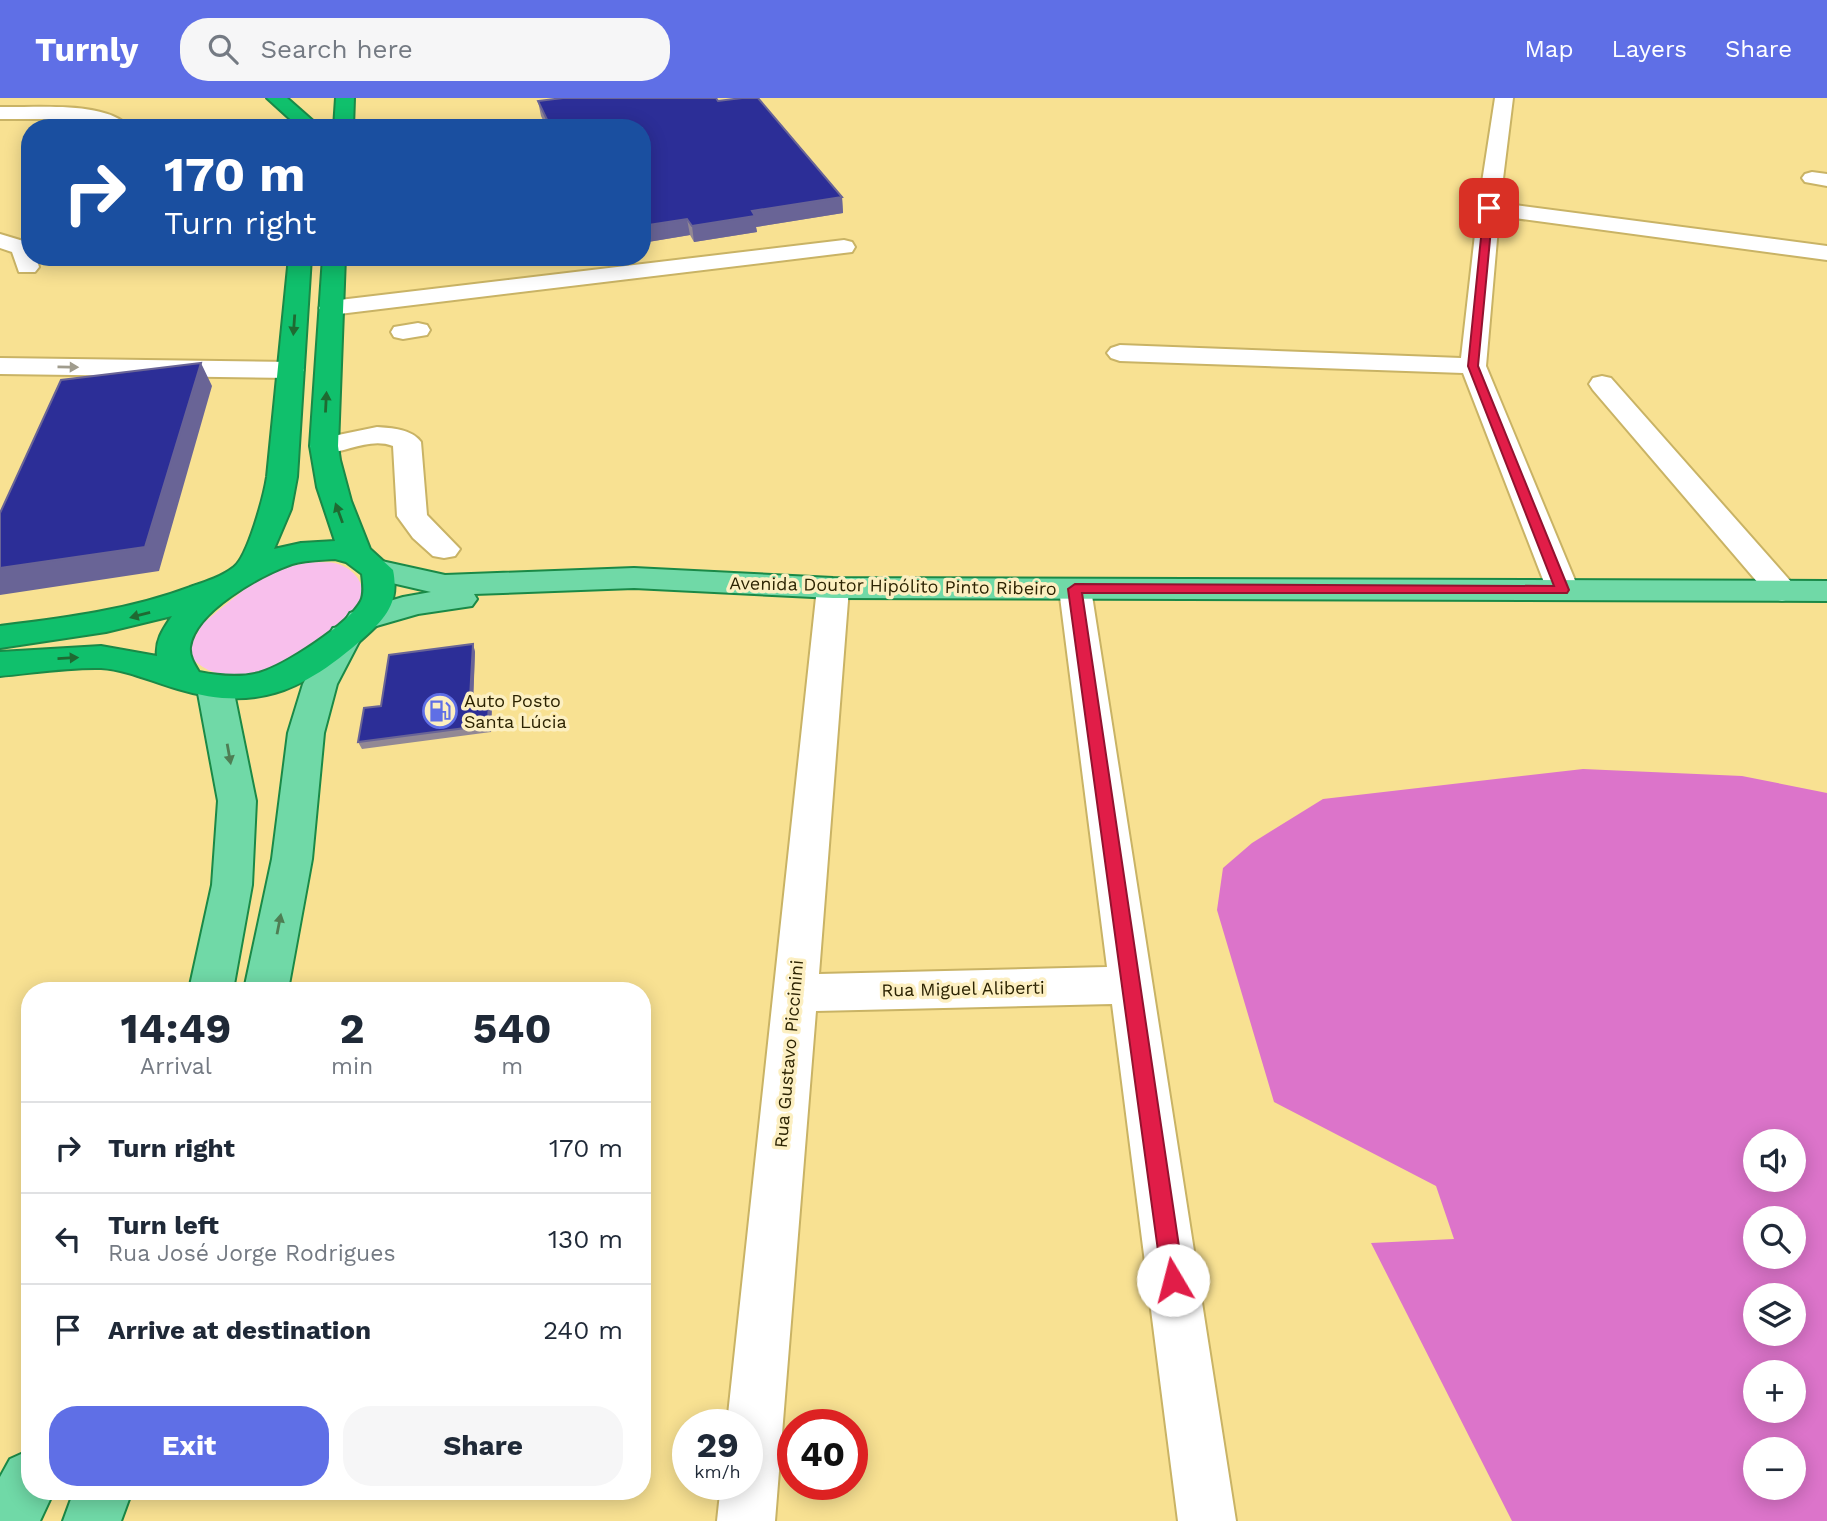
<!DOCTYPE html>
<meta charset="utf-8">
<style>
:root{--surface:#fff;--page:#f6f6f7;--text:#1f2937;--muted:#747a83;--line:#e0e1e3;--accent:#5f6fe6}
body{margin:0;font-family:"Work Sans",sans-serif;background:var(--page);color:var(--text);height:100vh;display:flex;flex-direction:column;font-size:26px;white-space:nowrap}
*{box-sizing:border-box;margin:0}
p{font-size:23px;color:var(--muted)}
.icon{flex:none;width:38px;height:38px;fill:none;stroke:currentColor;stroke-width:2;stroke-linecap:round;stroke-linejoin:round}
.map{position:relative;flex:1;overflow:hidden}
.sheet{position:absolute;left:21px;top:884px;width:630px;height:518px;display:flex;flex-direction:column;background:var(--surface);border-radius:28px;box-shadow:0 4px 18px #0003}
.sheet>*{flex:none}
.top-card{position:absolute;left:21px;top:21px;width:630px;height:147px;border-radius:28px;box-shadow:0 4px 18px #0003;background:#1a4fa0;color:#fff;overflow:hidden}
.controls{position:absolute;left:1743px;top:1031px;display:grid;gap:14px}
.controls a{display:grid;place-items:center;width:63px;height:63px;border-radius:50%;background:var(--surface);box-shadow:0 4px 18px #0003;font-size:35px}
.speed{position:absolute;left:672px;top:1311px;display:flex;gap:14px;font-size:35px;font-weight:700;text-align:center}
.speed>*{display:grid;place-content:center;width:91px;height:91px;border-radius:50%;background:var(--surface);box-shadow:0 4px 18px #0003;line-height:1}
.speed small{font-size:18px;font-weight:400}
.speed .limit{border:10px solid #d22;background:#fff;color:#111}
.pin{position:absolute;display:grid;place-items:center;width:60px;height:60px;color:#fff;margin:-30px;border-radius:14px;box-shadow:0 4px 10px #0006}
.me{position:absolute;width:77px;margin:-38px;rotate:352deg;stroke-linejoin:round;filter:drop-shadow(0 0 5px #0008)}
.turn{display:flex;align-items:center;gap:24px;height:147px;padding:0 28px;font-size:32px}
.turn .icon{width:91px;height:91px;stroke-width:2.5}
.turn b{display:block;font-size:49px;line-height:60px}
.eta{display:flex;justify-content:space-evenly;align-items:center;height:119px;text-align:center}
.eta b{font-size:42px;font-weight:700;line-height:49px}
.cta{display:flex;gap:14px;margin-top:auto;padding:14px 28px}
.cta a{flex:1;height:80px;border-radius:28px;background:var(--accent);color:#fff;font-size:28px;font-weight:700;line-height:80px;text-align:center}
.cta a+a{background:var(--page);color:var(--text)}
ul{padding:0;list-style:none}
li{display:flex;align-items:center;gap:21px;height:91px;padding:0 28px;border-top:2px solid var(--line)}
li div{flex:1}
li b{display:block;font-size:26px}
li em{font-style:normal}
header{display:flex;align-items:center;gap:42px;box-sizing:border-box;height:98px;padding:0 35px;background:var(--accent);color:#fff}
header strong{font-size:33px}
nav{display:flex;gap:38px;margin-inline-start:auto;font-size:24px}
.search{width:490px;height:63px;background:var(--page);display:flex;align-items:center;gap:18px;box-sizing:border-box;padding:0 24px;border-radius:28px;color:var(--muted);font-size:26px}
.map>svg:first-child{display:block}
.green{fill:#f8bfec}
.forest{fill:#dc74ca;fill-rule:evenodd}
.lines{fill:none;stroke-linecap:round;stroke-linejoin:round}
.minor-casing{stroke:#c9b365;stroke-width:4}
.major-casing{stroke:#1a8947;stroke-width:4}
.highway-casing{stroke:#1a8947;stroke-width:4}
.minor{fill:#fff;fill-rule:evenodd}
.major{fill:#70d9a7;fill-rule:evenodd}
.highway{fill:#10c06c;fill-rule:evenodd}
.wall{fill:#928894}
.shaded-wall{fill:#696496}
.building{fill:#2c2e97;stroke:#696496;stroke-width:2}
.oneway{fill:#1f6a32}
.oneway2{fill:#a09c8d}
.oneway3{fill:#4e7e54}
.route{fill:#e11d48;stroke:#92132f;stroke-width:2}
.labels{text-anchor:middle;stroke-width:7;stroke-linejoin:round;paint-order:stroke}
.street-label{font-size:18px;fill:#2c2302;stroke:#fcefc1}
.poi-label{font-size:18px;fill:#2c2302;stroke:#fcefc1;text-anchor:start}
</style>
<header>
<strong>Turnly</strong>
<div class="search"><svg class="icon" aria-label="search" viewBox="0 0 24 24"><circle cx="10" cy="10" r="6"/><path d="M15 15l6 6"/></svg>Search here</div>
<nav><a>Map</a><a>Layers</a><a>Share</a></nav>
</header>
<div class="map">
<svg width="1827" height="1423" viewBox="0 0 1827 1423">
<rect width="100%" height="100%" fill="#f8e192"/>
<path class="green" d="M311,464C319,465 330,463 338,466C355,471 370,490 358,507C353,515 342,522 335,529C298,564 237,602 191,560V546L202,526L258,480L280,470Z"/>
<path class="forest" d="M1583,671L1742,678L1827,695V1423H1512L1371,1145L1454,1141L1436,1088L1274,1004L1217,812L1223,770L1252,745L1323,701ZM1755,1043H1794V1082H1755ZM1794,1120V1158H1755V1120ZM1755,1197H1794V1236H1755ZM1755,1274H1794V1312H1755ZM1794,1351V1390H1755V1351Z"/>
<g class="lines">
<g class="minor-casing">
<path id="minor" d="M1495,0H1513L1500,105L1827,148V162L1499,118L1486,268L1579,492L1574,499L1563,502L1552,499L1547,492L1463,275L1120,263L1111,260L1107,255L1111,250L1120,247L1461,260L1478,110Z
M0,9C33,10 108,2 130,30H107L93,24L63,21H0Z
M1812,74L1827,76V88L1805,84L1802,80L1805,76Z
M0,136L30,145V159H36L39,169L35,174H19L12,154L0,150Z
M844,142L852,144L855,149L852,154L331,217L322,215L319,210L322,205L331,203Z
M418,225L427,227L430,232L427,237L403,241L394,239L391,234L394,229Z
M0,260L291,264L300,266L304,272L300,278L291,280L0,276Z
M1602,278L1611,280L1793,486L1798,493L1793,500L1782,503L1771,500L1593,292L1589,286L1593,280Z
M377,329C391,330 412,331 421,344L427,417L460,451L455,458L444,460L433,458L413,440L397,418L393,348C366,338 340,360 314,354L310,348L314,342Z
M833,480L844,483L849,490L819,876L1107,869L1059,491L1064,484L1075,481L1086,484L1091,491L1236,1423H1178L1112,906L816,913L775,1423H717L721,1386H747V1326H727L817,490L822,483Z"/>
</g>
<g class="major-casing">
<path id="major" d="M377,462L445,477L634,470L833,480L1827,483V503L833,500L634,490L474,496L477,501L472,508L418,516L359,533L362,538L337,586L324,635L312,761L288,892H244L272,761L288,635L303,586L333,530L349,528L345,523L350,515L403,499L431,494L366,479L361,472L366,465Z
M215,578L227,581L233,590L256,703L252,787L233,892H189L212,787L218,703L197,590L203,581Z
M30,1352V1393H54L40,1423H0V1379L10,1361Z
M74,1393H132L121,1423H63Z"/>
</g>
<g class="highway-casing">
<path id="highway" d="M267,0H287L321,30H300Z
M336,0H354L353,30H334Z
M289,159H311L297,379L291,411L274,451L301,445L335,443L317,389L310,348L323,159H345L338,348L340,362L351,403L370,451L393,472C400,507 384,522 359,544C301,594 254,614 178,591C152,584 129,572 101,570C68,569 33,575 0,578V554L101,548L157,558C155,542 164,530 172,518L106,534L0,550V528C64,520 129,512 190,489C205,484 221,479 234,469C248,458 264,398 267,379ZM335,461L346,464L362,476C363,485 365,495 361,503C349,526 284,568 259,575C239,580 219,578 199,574C194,566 189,558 190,549C195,513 261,477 292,466C305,462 321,462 335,461Z"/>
</g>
<use href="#minor" class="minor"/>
<use href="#major" class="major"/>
<use href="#highway" class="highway"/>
</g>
<path class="wall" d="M538,3H718L842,99L843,115L756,129L757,134L694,144L690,137L642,145V30H547L541,18Z
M473,546L475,554L473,600L489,598L492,605L491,634L362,651L358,644L381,608Z"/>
<path class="shaded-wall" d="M842,99L843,115L756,129L757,134L694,144L692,128L752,113Z
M687,121L690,137L642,145V128Z
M201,265L212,288L159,473L0,497V470Z
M473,546L475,554L473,608L470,600Z
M489,598L492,605L491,634L488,627Z"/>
<path class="building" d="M563,0H716L718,3L742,0H758L842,99L752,113L755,118L692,128L687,121L642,128V30H551L538,3Z
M201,265L145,449L0,470V415L61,282Z
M473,546L470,600L489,598L488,627L358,644L364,610L381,608L389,557Z"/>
<defs><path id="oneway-solid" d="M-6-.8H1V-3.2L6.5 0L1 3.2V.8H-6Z" transform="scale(1.75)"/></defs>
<g class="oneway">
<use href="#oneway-solid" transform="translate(294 227) rotate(94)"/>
<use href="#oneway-solid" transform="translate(326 304) rotate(-87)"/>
<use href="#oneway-solid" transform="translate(339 415) rotate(-110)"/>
<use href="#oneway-solid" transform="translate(140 517) rotate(165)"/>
<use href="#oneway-solid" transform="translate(68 560) rotate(-3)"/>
</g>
<use class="oneway2" href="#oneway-solid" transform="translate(68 269) rotate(1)"/>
<g class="oneway3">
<use href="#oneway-solid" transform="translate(229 656) rotate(80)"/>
<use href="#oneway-solid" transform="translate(279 826) rotate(-79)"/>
</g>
<path class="route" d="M1489,108L1493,110L1478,268L1569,492L1567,495H1082L1184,1182L1181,1190L1173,1193L1165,1190L1162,1182L1068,491L1075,486L1554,488L1468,268L1484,110Z"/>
<defs>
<g id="fuel-ring" transform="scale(1.75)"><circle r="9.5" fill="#fcefc1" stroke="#5f6fe6" stroke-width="1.5"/><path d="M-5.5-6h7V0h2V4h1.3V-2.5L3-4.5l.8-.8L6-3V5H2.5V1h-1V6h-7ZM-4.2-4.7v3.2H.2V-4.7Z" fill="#5f6fe6"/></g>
</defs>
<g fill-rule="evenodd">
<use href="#fuel-ring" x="440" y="613"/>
</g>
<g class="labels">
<g class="street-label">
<text transform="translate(893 488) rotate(1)" y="6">Avenida Doutor Hipólito Pinto Ribeiro</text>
<text transform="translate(963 891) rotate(-1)" y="6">Rua Miguel Aliberti</text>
<text transform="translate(789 956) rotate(-85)" y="6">Rua Gustavo Piccinini</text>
</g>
<g class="poi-label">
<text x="464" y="609">Auto Posto<tspan x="464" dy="21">Santa Lúcia</tspan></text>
</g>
</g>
</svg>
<div class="controls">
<a><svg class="icon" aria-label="sound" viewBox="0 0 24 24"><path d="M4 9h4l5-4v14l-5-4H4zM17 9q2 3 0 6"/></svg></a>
<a><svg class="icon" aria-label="search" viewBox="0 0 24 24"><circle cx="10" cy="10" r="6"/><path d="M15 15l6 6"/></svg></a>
<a><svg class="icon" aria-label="layers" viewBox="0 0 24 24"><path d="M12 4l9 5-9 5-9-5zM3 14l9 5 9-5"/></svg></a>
<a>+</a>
<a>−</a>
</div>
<div class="speed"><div>29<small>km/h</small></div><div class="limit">40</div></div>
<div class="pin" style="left:1489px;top:110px;background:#d93025"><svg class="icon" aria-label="arrive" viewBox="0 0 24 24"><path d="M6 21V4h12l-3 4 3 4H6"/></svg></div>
<svg class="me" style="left:1173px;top:1182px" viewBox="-20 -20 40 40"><circle r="19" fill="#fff"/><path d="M0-13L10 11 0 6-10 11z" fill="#e11d48"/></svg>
<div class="top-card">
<div class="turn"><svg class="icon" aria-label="right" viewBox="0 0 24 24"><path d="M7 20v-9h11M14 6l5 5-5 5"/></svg><div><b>170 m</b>Turn right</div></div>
</div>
<section class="sheet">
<div class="eta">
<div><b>14:49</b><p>Arrival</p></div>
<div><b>2</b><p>min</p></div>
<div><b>540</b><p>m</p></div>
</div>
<ul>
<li><svg class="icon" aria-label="right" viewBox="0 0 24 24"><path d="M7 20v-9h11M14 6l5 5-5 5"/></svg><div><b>Turn right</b></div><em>170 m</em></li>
<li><svg class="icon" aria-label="left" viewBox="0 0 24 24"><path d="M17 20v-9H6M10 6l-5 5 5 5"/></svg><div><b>Turn left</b><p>Rua José Jorge Rodrigues</p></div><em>130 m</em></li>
<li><svg class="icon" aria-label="arrive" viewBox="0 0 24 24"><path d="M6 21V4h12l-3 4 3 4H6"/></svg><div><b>Arrive at destination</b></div><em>240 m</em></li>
</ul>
<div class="cta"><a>Exit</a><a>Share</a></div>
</section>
</div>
